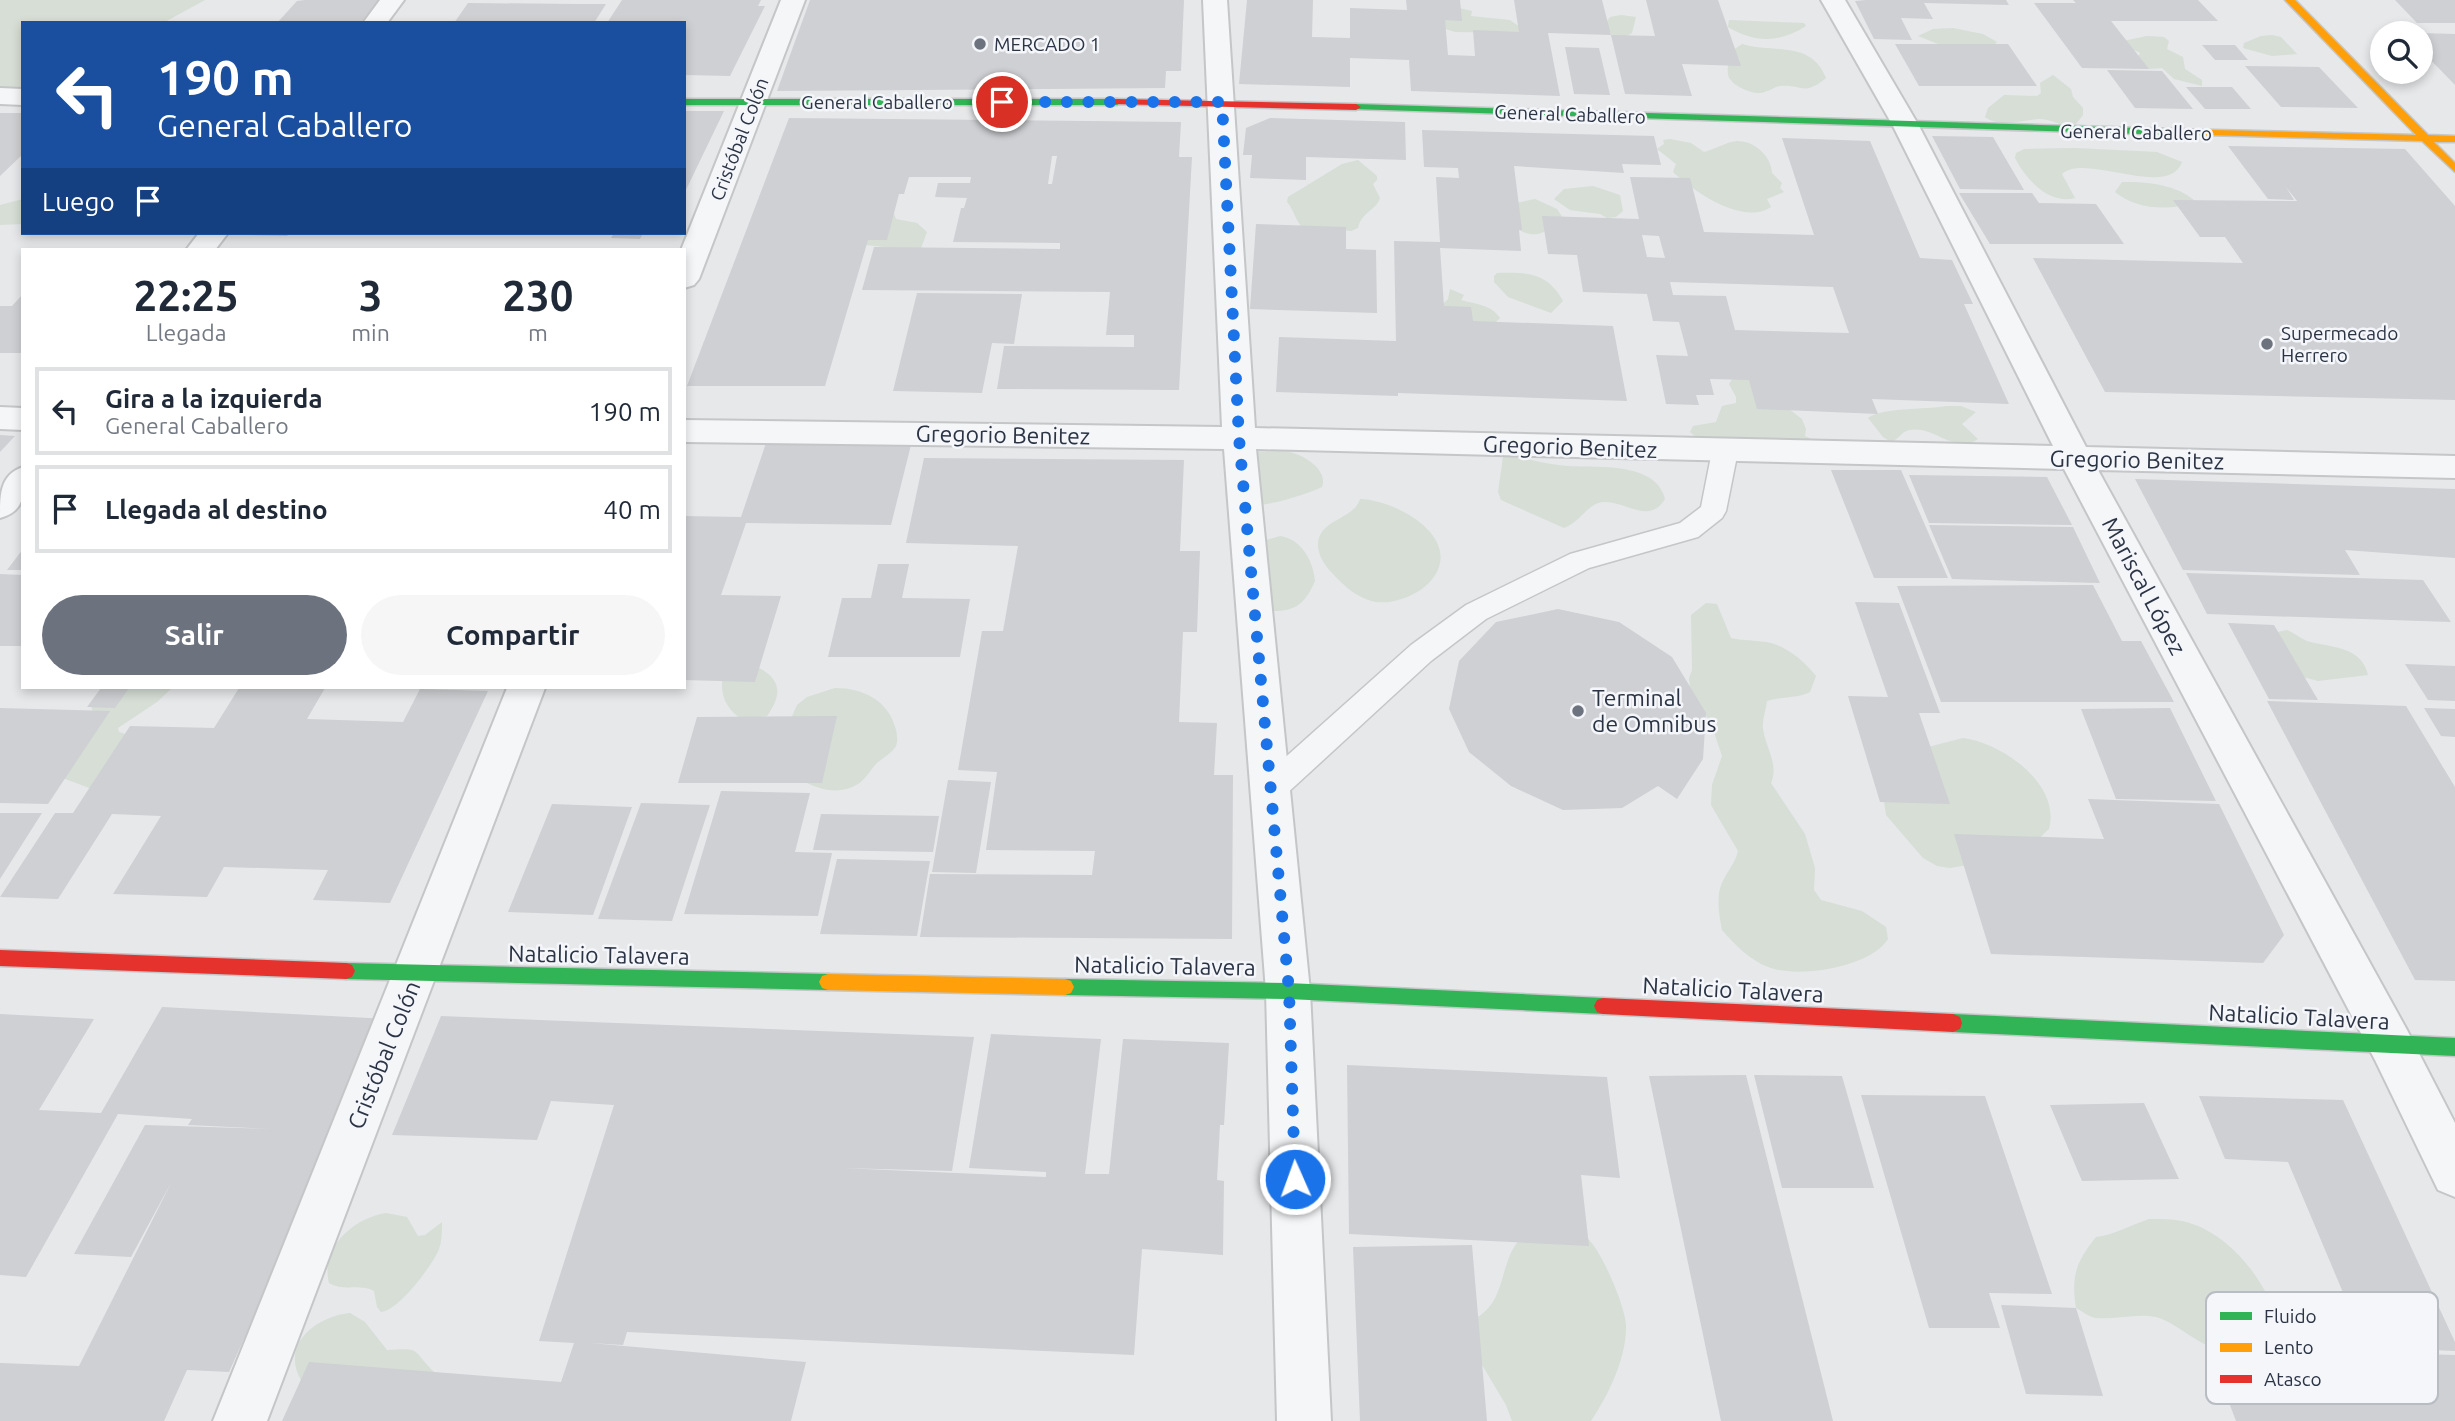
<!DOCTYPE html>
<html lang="es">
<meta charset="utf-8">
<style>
:root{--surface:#fff;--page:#f6f6f7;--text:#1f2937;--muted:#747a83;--line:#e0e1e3;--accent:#6c737f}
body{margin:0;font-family:Ubuntu,sans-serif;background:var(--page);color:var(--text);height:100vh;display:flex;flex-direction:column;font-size:26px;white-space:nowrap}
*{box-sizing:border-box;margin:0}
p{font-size:23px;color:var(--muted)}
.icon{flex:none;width:38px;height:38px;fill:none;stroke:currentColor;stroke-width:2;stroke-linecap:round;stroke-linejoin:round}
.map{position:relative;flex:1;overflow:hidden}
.panel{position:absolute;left:21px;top:248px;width:665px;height:441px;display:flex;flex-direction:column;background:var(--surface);border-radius:0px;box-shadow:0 4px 10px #0003}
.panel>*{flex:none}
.guide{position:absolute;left:21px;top:21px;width:665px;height:214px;border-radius:0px;box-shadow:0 4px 10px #0003;background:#1a4fa0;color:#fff;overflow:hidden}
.tools{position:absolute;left:2370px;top:21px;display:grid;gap:14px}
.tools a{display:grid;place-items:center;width:63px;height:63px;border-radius:50%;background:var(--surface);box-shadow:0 4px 10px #0003;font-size:35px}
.pin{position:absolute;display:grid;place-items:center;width:60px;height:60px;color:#fff;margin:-30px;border:4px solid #fff;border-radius:50%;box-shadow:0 2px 7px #0007}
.me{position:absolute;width:77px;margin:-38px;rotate:358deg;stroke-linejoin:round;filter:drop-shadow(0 0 5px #0008)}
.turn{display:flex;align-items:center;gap:24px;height:147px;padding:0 21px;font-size:32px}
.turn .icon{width:91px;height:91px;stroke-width:2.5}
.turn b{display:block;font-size:49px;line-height:60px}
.then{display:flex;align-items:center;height:66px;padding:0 21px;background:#0003;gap:14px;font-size:26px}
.eta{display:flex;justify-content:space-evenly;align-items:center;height:119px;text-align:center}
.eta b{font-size:42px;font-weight:600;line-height:49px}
.cta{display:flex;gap:14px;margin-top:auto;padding:14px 21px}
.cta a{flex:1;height:80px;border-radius:42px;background:var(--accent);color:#fff;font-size:28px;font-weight:600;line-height:80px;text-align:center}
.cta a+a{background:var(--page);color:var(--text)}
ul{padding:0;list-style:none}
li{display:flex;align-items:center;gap:21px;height:88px;margin:0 14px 10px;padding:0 7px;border:4px solid var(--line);border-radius:0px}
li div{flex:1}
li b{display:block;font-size:26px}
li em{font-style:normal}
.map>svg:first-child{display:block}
.green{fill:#d6ded6}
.building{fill:#ced0d3;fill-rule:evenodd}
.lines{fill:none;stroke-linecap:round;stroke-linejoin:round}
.lane-casing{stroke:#c4c6c8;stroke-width:3}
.street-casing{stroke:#c4c6c8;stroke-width:4}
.fast-casing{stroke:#c4c6c8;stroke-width:3}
.slow-casing{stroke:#c4c6c8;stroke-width:3}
.jam-casing{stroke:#c4c6c8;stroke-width:3}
.lane{fill:#f5f6f7;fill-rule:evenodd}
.street{fill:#f5f6f7;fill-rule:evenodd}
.fast{fill:#30b455;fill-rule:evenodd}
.slow{fill:#ff9f0a;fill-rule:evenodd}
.jam{fill:#e5322d;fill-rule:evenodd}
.route{stroke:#1a73e8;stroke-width:12;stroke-dasharray:0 21.6}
.poi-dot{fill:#6c737f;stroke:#f4f6f9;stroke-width:2.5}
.labels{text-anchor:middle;stroke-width:5;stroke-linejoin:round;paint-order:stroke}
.far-poi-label{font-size:19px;fill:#2b3445;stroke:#f4f6f9;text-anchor:start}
.far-street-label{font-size:19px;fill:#2b3445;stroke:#f4f6f9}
.street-label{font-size:23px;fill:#2b3445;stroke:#f4f6f9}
.poi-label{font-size:23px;fill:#2b3445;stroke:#f4f6f9;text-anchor:start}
.key{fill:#f4f6f9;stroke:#b8bcc3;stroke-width:2}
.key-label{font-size:19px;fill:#2b3445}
</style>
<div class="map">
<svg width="2455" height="1421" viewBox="0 0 2455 1421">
<rect width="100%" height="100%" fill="#e6e8ea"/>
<path class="green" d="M0,0H205L163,23H23V89H0Z
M1459,8L1472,11L1471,16L1510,20L1524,30L1520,33L1455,32L1436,26Z
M1621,15L1636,17L1632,33L1622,39L1612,36L1606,23L1610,17Z
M1729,20L1804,23L1806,26C1780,43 1755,43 1728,27Z
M1953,28L1983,34L1997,42L1994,45L1938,44L1918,36L1933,29Z
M2272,35L2281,37L2297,54L2272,56L2243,48L2244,43L2261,36Z
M2147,36L2164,37L2169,41L2167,49L2183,57L2185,69L2202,80V86L2174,79L2162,68L2149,69L2134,59L2140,54L2139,52L2123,47V41Z
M1742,44C1772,54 1811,39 1826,78C1803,97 1802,84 1780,86C1773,87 1767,93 1759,93C1750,93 1729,85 1728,74C1727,68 1729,60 1729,53Z
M2053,75L2071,89L2073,97L2083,108V115L2076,124C2057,127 2054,119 2039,119C2022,120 1999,128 1985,117L1988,108L2004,95L2037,96L2041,93L2040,83Z
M1670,139L1691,143L1704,152C1713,150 1726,142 1737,141C1755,141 1771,156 1772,173L1782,183L1780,188L1784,192L1767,199L1771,207C1743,226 1693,191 1673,172L1676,164L1657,149L1664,144L1663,140Z
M2075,148L2157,152L2182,162C2168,200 2085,152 2062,174L2075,198C2048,205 2026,179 2015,158L2016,153L2024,149Z
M1358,160L1377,176V180L1373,184L1380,198C1376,211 1362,211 1358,228L1351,231L1301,226C1295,219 1294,210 1287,202L1288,197L1342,164Z
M2122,182C2147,182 2177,184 2196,202C2170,211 2137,210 2115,192Z
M1593,186L1620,195L1623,211L1616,217L1607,218L1600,214L1570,210L1554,199L1564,189Z
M23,199V224L0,225V205Z
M1535,199L1557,209L1563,218C1544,234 1536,241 1512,226L1516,203Z
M892,208L896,219L917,223L927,232L920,251L866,245L861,238Z
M1497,273C1528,272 1548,273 1563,301L1551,313L1508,297L1494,282V276Z
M1450,289L1464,295L1461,300C1475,304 1492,305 1500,318L1495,323L1443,324V304L1448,299Z
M1738,370L1802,419L1806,429L1805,436L1820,443L1697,438L1690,432L1693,426L1716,422L1722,406L1736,403V397L1729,384Z
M1946,406H1961L1976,412L1962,424L1978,439C1954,455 1935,425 1909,430C1901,432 1899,439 1891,442L1883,437L1868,418C1883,407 1925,410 1946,406Z
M1259,452C1270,452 1282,450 1293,453C1307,457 1328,471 1322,487C1306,495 1241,516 1228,501C1219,491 1237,458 1248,454C1251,452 1255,453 1259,452Z
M1514,456C1532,460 1549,465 1568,466C1596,468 1656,461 1665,499C1649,525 1626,501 1604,502C1587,503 1581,522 1564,528L1501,500L1498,492L1503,457Z
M1360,499C1388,499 1447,527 1440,563C1435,589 1399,605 1376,602C1364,600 1351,592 1343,584C1332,573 1318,561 1318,544C1319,519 1355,519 1360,499Z
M1280,536C1301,539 1313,560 1315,581C1304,606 1294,612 1267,611L1263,541Z
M1706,603L1717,604L1731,638C1744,641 1758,640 1771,643C1789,648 1805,662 1816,676L1810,692C1796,699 1782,696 1767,701C1766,710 1762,720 1763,729C1766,749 1779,764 1771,783L1805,834L1815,868L1814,890L1821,900L1862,911L1886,927L1888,939C1871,967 1798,979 1768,967C1750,960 1734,944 1722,930C1719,915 1716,896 1722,883C1727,871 1735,864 1738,851L1711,805L1712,785L1722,756L1712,726L1690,687L1689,678L1692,670L1691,615Z
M2287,630C2294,633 2300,638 2307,641C2330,648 2361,645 2368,675L2318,681L2296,675L2273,633Z
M750,664C778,675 786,690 767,716L742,719C726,710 718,692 724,673Z
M106,688H172L157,702L118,728L119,732L128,735L92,789L60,777L93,713L91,705Z
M835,688C864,688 889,701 896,730C897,735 898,741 896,746C892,753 882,758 876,764C870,770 866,779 858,784C828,802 795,779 774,757L797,705L807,697Z
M1963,738C2002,743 2061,784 2049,829L2020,856L1950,868L1937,866L1923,858L1886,815L1881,781L1928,747Z
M386,1213L407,1217L418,1236L425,1235L442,1222C442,1230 442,1241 439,1249C433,1265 398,1311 381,1312L377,1307L374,1291C360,1283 344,1292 329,1283C320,1247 354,1218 386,1213Z
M2149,1219C2160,1219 2172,1219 2182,1221C2220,1229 2252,1264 2268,1297C2266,1313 2262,1324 2252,1337C2223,1375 2185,1324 2156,1317C2136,1313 2115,1320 2096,1318C2089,1317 2082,1311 2076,1308C2071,1276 2076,1262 2096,1237C2114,1235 2131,1225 2149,1219Z
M1565,1220C1573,1227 1583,1233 1590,1241C1603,1255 1625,1306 1626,1325C1627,1357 1608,1396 1591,1421H1512L1506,1405L1466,1338L1471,1321C1501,1306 1499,1282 1510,1255C1514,1245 1523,1235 1529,1227Z
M350,1313L365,1322L387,1350C422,1348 411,1349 434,1372L417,1387L301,1380C280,1344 317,1316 350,1313Z"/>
<path class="building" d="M305,0H380L360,23H277L297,1Z
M622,0H761L758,6H765L730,76L684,75V23H607Z
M810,0H1184L1181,71H1166L1165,88L777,91Z
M1247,0H1313L1312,37L1350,38V8L1407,10L1406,0H1460L1462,21L1445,20L1448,55L1475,56L1473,30L1519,32L1514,0H1602L1611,35L1548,33L1560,96L1411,91L1409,60L1350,58V87L1239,84Z
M1646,0H1718L1741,66L1682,64L1692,96L1625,94L1611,35L1655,36Z
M1866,0H2006L2009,5L1924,3L1933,19L1901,18L1912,40L1874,39L1855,1Z
M2073,0H2198L2218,21H2111L2149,69L2082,68L2034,3H2076Z
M2395,0H2455V23H2417Z
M468,3L577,4H606L594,23H454Z
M2420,33L2455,34V85L2420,49Z
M1895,44H2008L2037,86H1919Z
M2202,45H2235L2248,60H2215Z
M1565,47L1599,48L1610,95L1574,94Z
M2245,66L2319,67L2358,108L2281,107Z
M2107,70L2162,71L2193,109L2135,108Z
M2186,87H2232L2251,109H2205Z
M684,111H724L684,194Z
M0,113H23V154L0,176Z
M789,118L1181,122L1179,157H1192L1179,390L997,389L1004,346L1134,347V335H1106L1110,292L862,290L874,247L1060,249V243L953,242L961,208H964L967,198L935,197L938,183H970L971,177H909L904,194H899L887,240H868L825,386H687ZM1052,156H1057L1052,184H1048Z
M1270,118L1405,122L1406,160L1306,157V180L1250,178L1252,155H1243L1246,128Z
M1422,130L1654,136L1661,165L1622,164L1624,173L1514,166L1522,230H1519L1521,251L1440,248L1444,306L1471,307L1473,321L1613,326L1627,401L1398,393V396L1276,392L1279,337L1396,341L1394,241L1440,242L1436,177L1459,178L1458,168L1424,167Z
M1932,136L1993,137L2024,190L1960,189Z
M1782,138L1870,141L1920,258L1952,260L1973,304H1964L2009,404L1872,399L1878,414L1757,409L1749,380L1710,379L1714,395H1696L1699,405L1666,404L1656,355L1688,356L1679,322L1653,321L1647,294L1583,292L1577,255L1548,254L1542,216L1639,219L1630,177L1690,178L1704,232L1814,235ZM1642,235L1659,236L1665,258L1647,257ZM1670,282L1833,287L1849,333L1735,330L1726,296L1673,295Z
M2228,146L2405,149L2455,206V400L2105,392L2033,258L2243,263L2225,237H2200L2173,200L2297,201L2286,187L2294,200L2268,199Z
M1959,193H2032L2039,203L2096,204L2124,244H1990Z
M1256,224L1346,227V249L1376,250L1377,313L1250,309Z
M245,233H290L287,236L245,235Z
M614,233H643L640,239L611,238Z
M917,293L1022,294L1014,344L992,343L982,393L893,391Z
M23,294V353H0V306H12Z
M0,435L15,436L0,452Z
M766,443L911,445L891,525L746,523L721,595L781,596L755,682L684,680V516L741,517Z
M924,458L1184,460L1180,551H1200L1197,632H1183L1179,722L1217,723L1214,775H1233L1232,939L920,937L930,874L1092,875L1095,851L986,850L997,772L958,770L982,631H1003L1018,546L906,543Z
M1831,470H1901L1948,578H1874Z
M1909,475L2047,477L2072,525L1929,523Z
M2135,479L2455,489V558L2345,550L2360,575L2183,570Z
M1929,525L2073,527L2100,583L1952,579Z
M23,549V570H7Z
M878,564H909L902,598L970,599L960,657H828L842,598H871Z
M2186,573L2423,580L2451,622L2207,614Z
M0,574L23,575V646H0Z
M2093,585L2122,641H2141L2174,702H1941L1897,586Z
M1855,602L1899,603L1940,713H1919L1950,804L1880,802L1848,696L1888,697Z
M1558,609L1619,622L1672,657L1706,713L1703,759L1677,799L1658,786L1622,808L1563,810L1511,786L1469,752L1449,709L1459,661L1496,622Z
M2228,623L2274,625L2318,700L2269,699Z
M2405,664L2455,666V701L2428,700Z
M101,688H129L115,708L87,707Z
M239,688H325L307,719L403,722L420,689L488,691L390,903L313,900L328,870L224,867L207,897L113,894L161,816L112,814L58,899L0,897L55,813H73L130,726L214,728Z
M2267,701L2406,706L2455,787V981L2415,980Z
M0,708L110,711L48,804L0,803Z
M2170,708L2216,801L2116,799L2081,709Z
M2424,708L2455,709V737L2441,736Z
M837,716L822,783H678L697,717Z
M948,780L991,782L976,873L932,872Z
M721,791L810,793L795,852L832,853L818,916L684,914Z
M2088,799L2219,804L2284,935L2263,963L1991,954L1954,834L2104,839Z
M641,803L710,805L672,921L598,919Z
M552,804L632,807L593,915L508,912Z
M0,813H42L0,879Z
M821,814L939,816L933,852L813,850Z
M837,859L930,861L917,936L820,934Z
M162,1007L388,1019L229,1372L187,1370L164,1421H0V1363L79,1366L172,1181L131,1257L74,1254L145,1125L272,1129L188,1125L192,1119L118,1114L26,1277L0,1275V1014L94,1019L39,1110L101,1113Z
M441,1016L974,1037L952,1171L842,1168L1046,1177V1172L969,1168L991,1034L1101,1039L1085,1174H1109L1123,1039L1229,1043L1224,1125H1220L1217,1180L1224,1181L1223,1255L1142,1249L1134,1355L627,1332L623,1345L590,1343L806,1362L791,1421H282L309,1362L561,1382L574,1343L539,1341L614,1105L551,1101L537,1140L392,1135Z
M1347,1065L1607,1077L1620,1178L1581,1175L1589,1246L1349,1234Z
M1746,1075L1833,1421H1721L1649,1076Z
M1754,1075L1842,1076L1874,1188H1782Z
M1861,1095L1985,1096L2052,1294L1989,1293L2000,1328H1929Z
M2199,1096L2343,1100L2455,1342V1351L2366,1347L2288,1162L2225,1159Z
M2144,1103L2179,1179L2082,1181L2050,1105Z
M1472,1245L1487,1421H1360L1353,1247Z
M2001,1305L2076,1308L2103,1396L2026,1394Z
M2208,1347L2455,1355V1421H2236Z"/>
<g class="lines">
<g class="lane-casing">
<path id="lane" d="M1725,442L1734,445L1738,451L1726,511L1722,518L1698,537L1589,568L1486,619L1431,661L1283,797L1272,801L1261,797L1256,788L1261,779L1411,645L1466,605L1570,554L1680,523L1701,507L1712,451L1716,445Z"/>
</g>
<g class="street-casing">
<path id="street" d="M380,0H404L387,23H363Z
M781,0H805L699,279L694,285L684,288V250H681Z
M1203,0H1227L1255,428L2053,446L1893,126L1821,0H1845L1919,126L2086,447L2455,456V478L2098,470L2407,1030L2455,1123V1197L2438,1190L2375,1060L2064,469L1256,449L1310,991L1331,1421H1277L1266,991L1224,449L684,442V420L1222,427Z
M0,88L23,89V105L0,104Z
M199,233H228L215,250H186Z
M0,407L23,408V430L0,429Z
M23,467C23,491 28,510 0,518C0,494 0,475 23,467Z
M507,688H545L267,1421H213Z"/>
</g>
<g class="fast-casing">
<path id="fast" d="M684,99H1117L1122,102L1117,105H684Z
M1356,104L2172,129L2177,132L2172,135L1352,109V105Z
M346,963L828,974L834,976L837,982L834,988L828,990L346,979L340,977L337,971L340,965Z
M1065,979L1288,983L1603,998L1609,1000L1612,1006L1609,1012L1603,1014L1288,999L1065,995L1059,993L1056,987L1059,981Z
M1953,1014L2455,1038V1056L1953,1032L1946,1029L1944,1023L1946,1017Z"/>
</g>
<g class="slow-casing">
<path id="slow" d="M2285,0H2295L2428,135L2455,136V142H2434L2455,163V172L2422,141L2168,134L2167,132L2172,129L2416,135Z
M828,974L1065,979L1071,981L1074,987L1071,993L1065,995L828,990L822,988L819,982L822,976Z"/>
</g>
<g class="jam-casing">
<path id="jam" d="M1117,99L1356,104L1361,107L1356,110L1113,104V100Z
M0,950L346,963L352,965L355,971L352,977L346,979L0,966Z
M1603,998L1953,1014L1960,1017L1962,1023L1960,1029L1953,1032L1603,1014L1597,1012L1594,1006L1597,1000Z"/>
</g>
<use href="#lane" class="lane"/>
<use href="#street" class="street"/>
<use href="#fast" class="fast"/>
<use href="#slow" class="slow"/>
<use href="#jam" class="jam"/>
</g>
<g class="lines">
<path class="route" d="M1002,102H1222L1239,438L1289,991L1295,1179"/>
</g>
<g class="poi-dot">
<circle cx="980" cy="44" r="7"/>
<circle cx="2267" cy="344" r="7"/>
<circle cx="1578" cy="711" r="7"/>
</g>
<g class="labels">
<g class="far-poi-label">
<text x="994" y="51">MERCADO 1</text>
<text x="2281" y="340">Supermecado<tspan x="2281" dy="22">Herrero</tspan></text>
</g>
<g class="far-street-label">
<text x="877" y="109">General Caballero</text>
<text transform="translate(1570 114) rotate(2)" y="7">General Caballero</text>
<text transform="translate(2136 132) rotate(1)" y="7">General Caballero</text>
<text transform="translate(739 139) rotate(-69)" y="7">Cristóbal Colón</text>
</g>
<g class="street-label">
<text transform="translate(1003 435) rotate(1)" y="8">Gregorio Benitez</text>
<text transform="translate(1570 447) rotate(2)" y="8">Gregorio Benitez</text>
<text transform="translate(2137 460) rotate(1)" y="8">Gregorio Benitez</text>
<text transform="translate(2144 586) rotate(62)" y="8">Mariscal López</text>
<text transform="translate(599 955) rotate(1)" y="8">Natalicio Talavera</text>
<text transform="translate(1165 966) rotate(1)" y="8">Natalicio Talavera</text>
<text transform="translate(1733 990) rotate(3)" y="8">Natalicio Talavera</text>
<text transform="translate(2299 1017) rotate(3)" y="8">Natalicio Talavera</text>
<text transform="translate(384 1055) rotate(-68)" y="8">Cristóbal Colón</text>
</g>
<g class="poi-label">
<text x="1592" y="706">Terminal<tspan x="1592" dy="26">de Omnibus</tspan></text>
</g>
</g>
<rect x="2206" y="1292" width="232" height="112" rx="10" class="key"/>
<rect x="2220" y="1312" width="32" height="8" fill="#30b455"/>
<rect x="2220" y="1343" width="32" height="9" fill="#ff9f0a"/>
<rect x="2220" y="1375" width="32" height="8" fill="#e5322d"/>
<g class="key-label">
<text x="2264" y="1323">Fluido</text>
<text x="2264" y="1354">Lento</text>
<text x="2264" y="1386">Atasco</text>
</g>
</svg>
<div class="tools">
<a><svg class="icon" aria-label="search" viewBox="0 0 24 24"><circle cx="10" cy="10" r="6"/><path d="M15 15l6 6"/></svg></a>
</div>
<div class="pin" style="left:1002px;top:102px;background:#d93025"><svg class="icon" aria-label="arrive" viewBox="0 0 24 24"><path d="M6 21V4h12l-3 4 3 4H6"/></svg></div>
<svg class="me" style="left:1295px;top:1179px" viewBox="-20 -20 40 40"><circle r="17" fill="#1a73e8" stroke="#fff" stroke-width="3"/><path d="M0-11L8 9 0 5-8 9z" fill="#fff"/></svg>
<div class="guide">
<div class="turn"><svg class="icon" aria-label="left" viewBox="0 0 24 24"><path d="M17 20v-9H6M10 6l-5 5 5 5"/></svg><div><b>190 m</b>General Caballero</div></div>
<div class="then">Luego<svg class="icon" aria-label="arrive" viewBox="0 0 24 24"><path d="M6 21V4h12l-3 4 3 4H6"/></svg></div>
</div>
<section class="panel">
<div class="eta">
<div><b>22:25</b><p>Llegada</p></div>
<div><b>3</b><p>min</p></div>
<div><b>230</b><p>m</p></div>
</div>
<ul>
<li><svg class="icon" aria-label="left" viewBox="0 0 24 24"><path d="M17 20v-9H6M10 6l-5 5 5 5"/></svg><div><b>Gira a la izquierda</b><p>General Caballero</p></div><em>190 m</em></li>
<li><svg class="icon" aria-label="arrive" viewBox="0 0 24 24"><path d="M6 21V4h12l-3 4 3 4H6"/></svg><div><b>Llegada al destino</b></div><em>40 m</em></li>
</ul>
<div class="cta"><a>Salir</a><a>Compartir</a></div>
</section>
</div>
